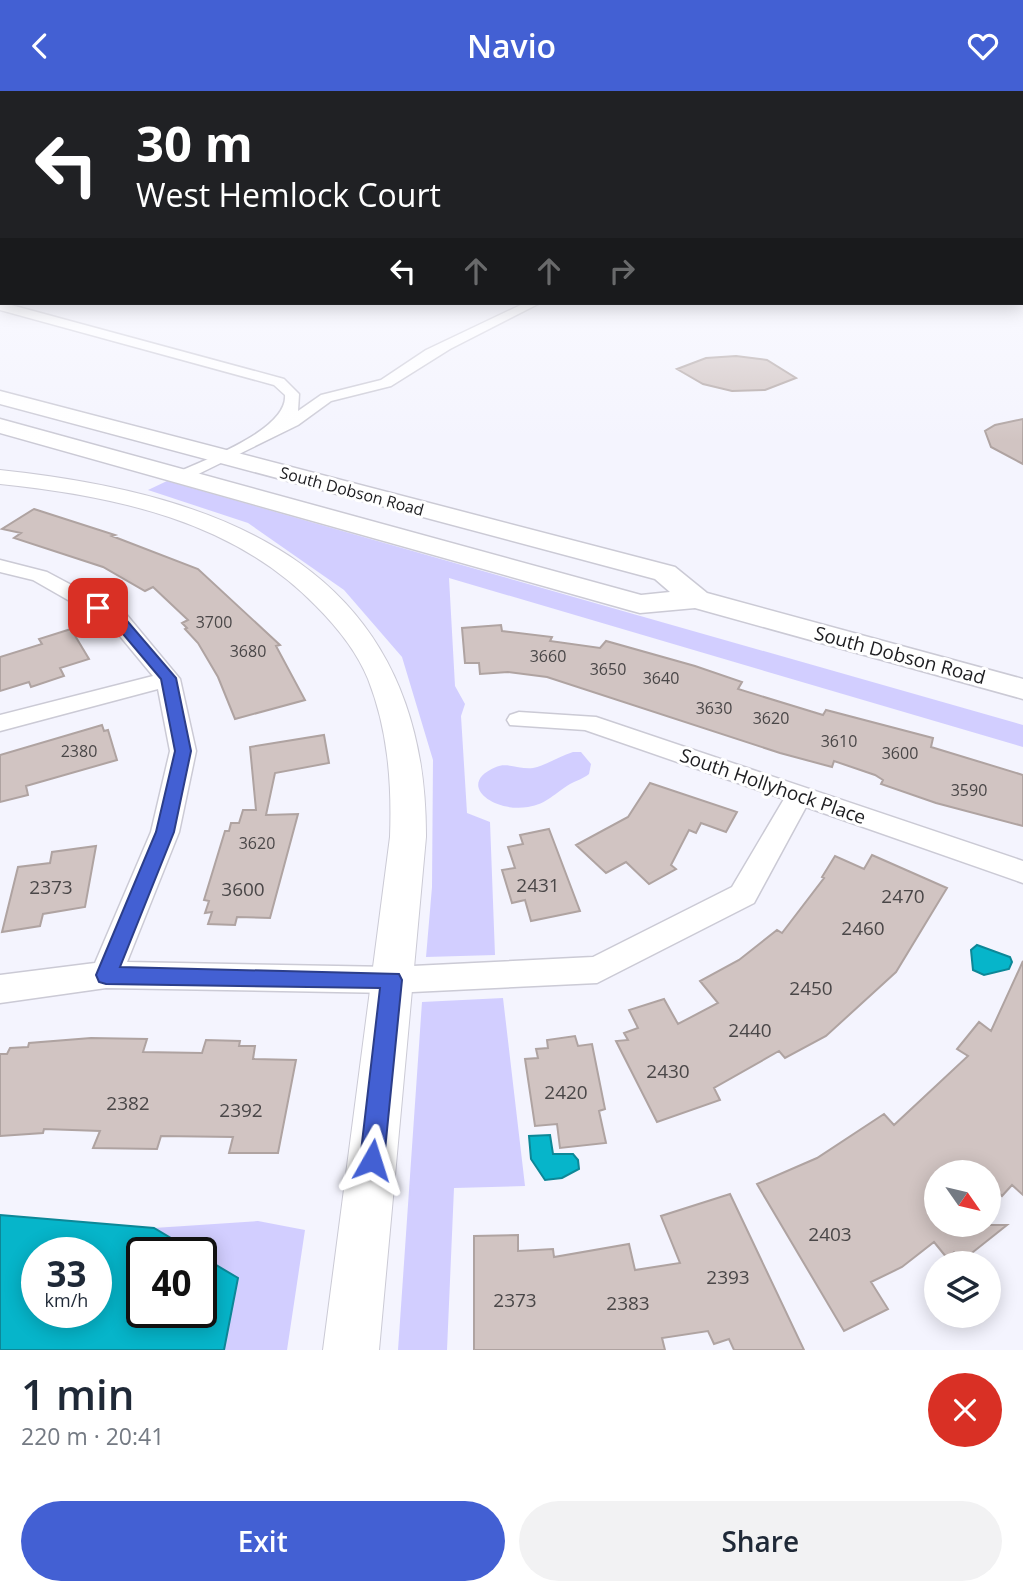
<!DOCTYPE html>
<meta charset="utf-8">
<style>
:root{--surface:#fff;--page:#f2f2f3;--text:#1f2937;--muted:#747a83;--accent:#4360d3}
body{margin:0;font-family:"Open Sans",sans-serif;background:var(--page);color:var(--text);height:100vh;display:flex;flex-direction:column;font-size:26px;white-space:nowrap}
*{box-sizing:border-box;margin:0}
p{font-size:23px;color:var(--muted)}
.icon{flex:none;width:38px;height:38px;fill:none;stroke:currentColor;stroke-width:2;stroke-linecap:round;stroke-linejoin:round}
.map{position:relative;height:1259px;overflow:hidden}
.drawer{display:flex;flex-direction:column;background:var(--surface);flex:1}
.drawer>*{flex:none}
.banner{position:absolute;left:0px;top:0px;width:1024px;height:214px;box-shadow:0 4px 18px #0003;background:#202124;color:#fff;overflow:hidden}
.needle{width:46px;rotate:124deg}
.fabs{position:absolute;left:924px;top:1069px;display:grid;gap:14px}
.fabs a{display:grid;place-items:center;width:77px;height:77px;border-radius:50%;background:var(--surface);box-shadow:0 4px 18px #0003;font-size:35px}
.speed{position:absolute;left:21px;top:1146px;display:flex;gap:14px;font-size:35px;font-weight:700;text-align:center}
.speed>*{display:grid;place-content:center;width:91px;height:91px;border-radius:50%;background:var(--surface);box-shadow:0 4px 18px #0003;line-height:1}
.speed small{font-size:18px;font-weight:400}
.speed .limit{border:4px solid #111;border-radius:10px;background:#fff;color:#111}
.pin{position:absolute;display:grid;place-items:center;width:60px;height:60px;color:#fff;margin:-30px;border-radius:14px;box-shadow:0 4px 10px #0006}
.me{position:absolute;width:77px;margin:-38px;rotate:6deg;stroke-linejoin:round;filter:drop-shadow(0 0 5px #0008)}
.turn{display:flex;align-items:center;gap:24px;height:147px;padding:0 21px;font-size:32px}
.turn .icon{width:91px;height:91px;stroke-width:2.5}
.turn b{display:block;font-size:49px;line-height:60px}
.lanes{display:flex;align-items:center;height:66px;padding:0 21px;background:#0003;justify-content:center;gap:35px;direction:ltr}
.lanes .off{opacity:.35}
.round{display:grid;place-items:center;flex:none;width:74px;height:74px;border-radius:37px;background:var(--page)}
.summary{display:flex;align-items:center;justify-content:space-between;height:119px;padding:0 21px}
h1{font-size:42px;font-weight:600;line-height:52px}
.cta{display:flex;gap:14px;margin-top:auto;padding:14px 21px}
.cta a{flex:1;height:80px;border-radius:42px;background:var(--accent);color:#fff;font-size:28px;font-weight:600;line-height:80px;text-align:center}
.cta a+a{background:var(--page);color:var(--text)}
header{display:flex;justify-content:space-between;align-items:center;height:91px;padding:0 21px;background:var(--accent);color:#fff;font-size:32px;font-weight:600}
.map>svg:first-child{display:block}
.green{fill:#d2ceff;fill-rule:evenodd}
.water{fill:#06b5ca;stroke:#0d8797;stroke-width:2;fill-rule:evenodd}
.building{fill:#d1c4c2;stroke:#afa3a1;stroke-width:2}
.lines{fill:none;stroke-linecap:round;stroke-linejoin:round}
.minor-casing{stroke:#cbcad5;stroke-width:3}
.tertiary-casing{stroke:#cbcad5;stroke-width:2}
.secondary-casing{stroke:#cbcad5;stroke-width:3}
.minor{fill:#fff;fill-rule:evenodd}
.tertiary{fill:#fff;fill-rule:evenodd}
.secondary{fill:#fff;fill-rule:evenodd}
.route{fill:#4360d3;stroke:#2c3e89;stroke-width:2}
.labels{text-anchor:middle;stroke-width:6;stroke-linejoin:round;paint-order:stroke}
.far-street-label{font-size:16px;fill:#1d1d20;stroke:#fff}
.number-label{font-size:16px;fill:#4a4748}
.street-label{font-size:19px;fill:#1d1d20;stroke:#fff}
.near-number-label{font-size:19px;fill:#4a4748}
</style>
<header><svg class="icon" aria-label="back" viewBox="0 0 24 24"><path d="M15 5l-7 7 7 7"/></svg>Navio<svg class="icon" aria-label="heart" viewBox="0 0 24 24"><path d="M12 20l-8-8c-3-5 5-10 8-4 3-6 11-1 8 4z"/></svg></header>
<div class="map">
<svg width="1023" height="1259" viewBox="0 0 1023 1259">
<rect width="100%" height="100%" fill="#f4f4fe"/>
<path class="green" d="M167,390L1023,634V656L449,487L455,595L465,613L461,625L467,722L490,731L495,864L426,866L432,796L433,669L402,566L344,499L248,432L148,399Z
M573,661H581L591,673L589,683C583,688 577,689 570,693C555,702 547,713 528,716C493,722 455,693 496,676C507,671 521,679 533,677C547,674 560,665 573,661Z
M503,907L525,1095L454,1097L447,1259H398L422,911Z
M0,1124L154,1137L258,1130L305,1139L287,1259H0ZM37,1162H96V1222H37ZM142,1162H201V1222H142Z"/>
<path class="water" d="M977,854L1010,866L1012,871L1009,878L984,884L973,879L971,859Z
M550,1044L553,1063H573L578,1069L579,1078L562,1087L545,1089L531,1068L529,1045Z
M0,1124L154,1137L196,1162H142V1222H201V1165L238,1187L224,1259H0ZM37,1162H96V1222H37Z"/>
<path class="building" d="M736,265L767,269L796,287L765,299L732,300L703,293L677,278L706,267Z
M1023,328V373L991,356L985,340L995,334Z
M34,418L115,444L112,445L198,478L280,554L276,555L305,609L235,628L218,586L198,552L185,538L187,537L182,532L188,529L153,496L145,500L103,476L14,447L21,442L2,438Z
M501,534L502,540L552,546L550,550L600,557L606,550L695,575L742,591L738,598L823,624L826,619L933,647L931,656L1023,684V735L936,712L881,693L883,689L875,684L834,670L832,676L780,662L547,586L508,581L480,583L479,572H465L462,537Z
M71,538L89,568L60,577L64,585L31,596L29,591L0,600V566L42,553L39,548Z
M102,634L104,640L108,639L117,669L26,695L28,704L0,711V664Z
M324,644L329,672L275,682L266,724L298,723L270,827L237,826L235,834L208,833L212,821L205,822L209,810L204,809L225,740H229L231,732H239L243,719H256L250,656Z
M650,692L737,721L726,741L701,732L696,742L689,739L671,774L676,778L649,793L626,771L606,782L576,754L628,726Z
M549,738L580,820L531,830L525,809L512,812L502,779L515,777L508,756L523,753L520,744Z
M96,755L85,816L43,823L40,835L2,841L18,776L50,772L52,761Z
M872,764L947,797L896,881L826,945L785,967L779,960L714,997L720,1009L657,1031L616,950L628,949L624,942L638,937L629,919L664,908L678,933L718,912L700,890L739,869L777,839L782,842L824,787L822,786L835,765L864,778Z
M1023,870V1104L1012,1094L1002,1105L989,1093V1082H936V1134H1007L963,1169L954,1161L947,1167L934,1151L902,1176L871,1191L888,1218L844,1240L757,1093L817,1067L884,1023L894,1034L968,965L957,958L979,931L991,940Z
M575,945L578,955L592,953L605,1018L599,1020L606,1052L560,1057L557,1033L535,1035L525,968L538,967L536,958L548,957L547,949Z
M91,947L147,948L143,961L202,962L206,949L240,950L239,955H255L253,968L296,969L278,1062H229L233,1046L161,1045L157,1058L93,1057L100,1040L44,1038L43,1042L0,1045V963H7L10,957L28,956L29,952Z
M730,1103L804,1259H734L729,1248L714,1253L708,1240L662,1247L665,1259H474V1145L518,1144V1160L553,1158L554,1166L629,1153L635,1179L680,1172L661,1125Z"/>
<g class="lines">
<g class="minor-casing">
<path id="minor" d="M0,211L284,288L299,303L298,320L321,304L381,289L426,259L525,212H540L450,258L391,295L331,310L298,334L182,391L173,386L176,382C204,369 288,339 285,304L274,294L0,219Z
M0,469L47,481L126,523L180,588L196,660L179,741L127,871L392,876L593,866L732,796L784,708L585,639L510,634L507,629L510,624L519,621L596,626L1023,770V792L806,716L754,812L597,892L392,902L106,897L0,912V884L95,872L151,741L170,660L158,598L0,640V624L153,585L110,533L33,489L0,481Z"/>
</g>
<g class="tertiary-casing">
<path id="tertiary" d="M0,379C229,403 427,480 426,746L379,1259H323L390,746C392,692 388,639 368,588C357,561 337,536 316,515C233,429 114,405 0,393Z"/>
</g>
<g class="secondary-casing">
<path id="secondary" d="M0,300L675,476L707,502L1023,588V608L695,517L640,522L629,519L0,342V328L641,504L670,501L655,488L0,313Z"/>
</g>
<use href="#minor" class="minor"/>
<use href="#tertiary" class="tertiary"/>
<use href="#secondary" class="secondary"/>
</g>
<linearGradient id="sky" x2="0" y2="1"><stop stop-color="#4db4dc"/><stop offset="0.5" stop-color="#fafaff"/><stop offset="1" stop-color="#fafaff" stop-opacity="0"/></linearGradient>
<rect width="1023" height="350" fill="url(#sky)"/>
<path class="route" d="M98,513L123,525L176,587L191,660L174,741L120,876L399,883L402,889L384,1069L381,1077L372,1080L363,1077L360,1069L380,897L106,893L99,891L96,884L156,741L175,660L161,588L113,531L93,520L91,517Z"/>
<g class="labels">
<g class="far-street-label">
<text transform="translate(352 400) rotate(15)" y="6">South Dobson Road</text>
</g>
<g class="number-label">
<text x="214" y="537">3700</text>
<text x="248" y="566">3680</text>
<text x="548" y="571">3660</text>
<text x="608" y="584">3650</text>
<text x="661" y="593">3640</text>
<text x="714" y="623">3630</text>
<text x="771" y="633">3620</text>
<text x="839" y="656">3610</text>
<text x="79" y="666">2380</text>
<text x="900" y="668">3600</text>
<text x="969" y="705">3590</text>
<text x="257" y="758">3620</text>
</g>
<g class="street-label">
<text transform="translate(900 564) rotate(15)" y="7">South Dobson Road</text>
<text transform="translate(773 695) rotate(19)" y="7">South Hollyhock Place</text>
</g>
<g class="near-number-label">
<text x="538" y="801">2431</text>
<text x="51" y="803">2373</text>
<text x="243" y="805">3600</text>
<text x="903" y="812">2470</text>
<text x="863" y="844">2460</text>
<text x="811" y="904">2450</text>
<text x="750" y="946">2440</text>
<text x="668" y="987">2430</text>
<text x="566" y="1008">2420</text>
<text x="128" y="1019">2382</text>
<text x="241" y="1026">2392</text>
<text x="830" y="1150">2403</text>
<text x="728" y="1193">2393</text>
<text x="515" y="1216">2373</text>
<text x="628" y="1219">2383</text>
</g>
</g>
</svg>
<div class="fabs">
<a><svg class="needle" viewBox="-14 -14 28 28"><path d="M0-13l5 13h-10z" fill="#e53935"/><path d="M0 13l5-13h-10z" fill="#747a83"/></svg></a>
<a><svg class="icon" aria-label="layers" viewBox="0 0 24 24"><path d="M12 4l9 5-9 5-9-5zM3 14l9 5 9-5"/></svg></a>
</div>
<div class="speed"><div>33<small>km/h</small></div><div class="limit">40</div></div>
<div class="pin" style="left:98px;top:517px;background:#d93025"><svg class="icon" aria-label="arrive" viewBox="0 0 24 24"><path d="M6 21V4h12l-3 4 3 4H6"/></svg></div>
<svg class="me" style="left:372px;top:1069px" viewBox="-20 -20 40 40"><path d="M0-17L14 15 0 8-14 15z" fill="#4360d3" stroke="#fff" stroke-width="4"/></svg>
<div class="banner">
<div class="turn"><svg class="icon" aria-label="left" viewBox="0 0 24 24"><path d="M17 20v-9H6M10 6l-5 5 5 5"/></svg><div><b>30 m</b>West Hemlock Court</div></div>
<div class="lanes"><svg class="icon" aria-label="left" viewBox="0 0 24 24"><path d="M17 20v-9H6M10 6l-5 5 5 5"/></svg><svg class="icon off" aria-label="ahead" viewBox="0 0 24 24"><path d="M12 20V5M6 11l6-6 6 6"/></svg><svg class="icon off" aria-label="ahead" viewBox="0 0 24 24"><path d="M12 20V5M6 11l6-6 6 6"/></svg><svg class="icon off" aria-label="right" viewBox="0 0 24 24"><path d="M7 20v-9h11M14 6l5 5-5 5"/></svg></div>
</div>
</div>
<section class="drawer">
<div class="summary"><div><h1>1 min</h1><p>220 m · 20:41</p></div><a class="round" style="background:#d93025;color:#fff"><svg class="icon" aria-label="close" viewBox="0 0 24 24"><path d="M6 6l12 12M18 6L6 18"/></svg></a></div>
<div class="cta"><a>Exit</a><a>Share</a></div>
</section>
